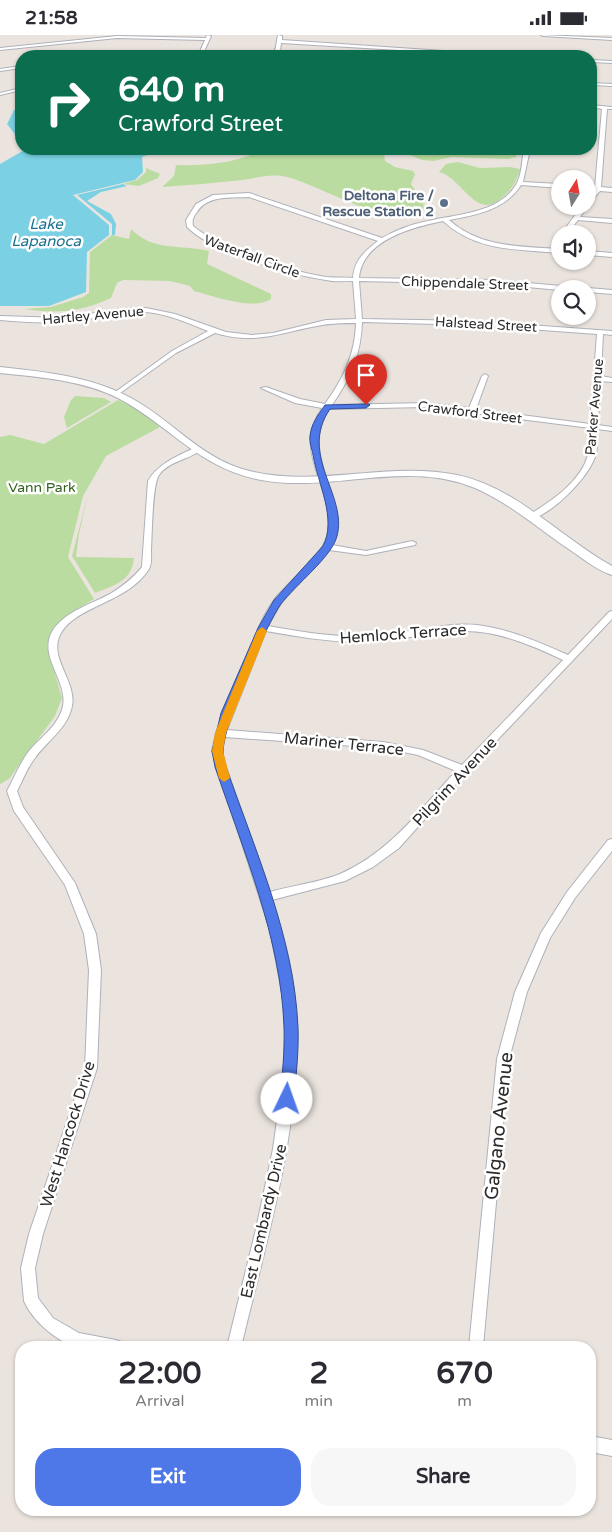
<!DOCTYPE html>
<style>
:root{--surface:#fff;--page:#f7f7f7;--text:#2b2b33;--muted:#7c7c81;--accent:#4e78e8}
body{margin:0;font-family:"Varela Round",sans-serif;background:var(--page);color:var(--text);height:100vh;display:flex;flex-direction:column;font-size:19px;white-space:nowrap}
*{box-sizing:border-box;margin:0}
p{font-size:16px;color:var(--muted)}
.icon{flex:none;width:28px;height:28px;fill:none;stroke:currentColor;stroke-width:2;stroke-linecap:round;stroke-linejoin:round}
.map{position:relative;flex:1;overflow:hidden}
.details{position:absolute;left:15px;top:1306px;width:581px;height:175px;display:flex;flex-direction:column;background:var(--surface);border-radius:20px;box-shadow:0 1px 4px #0004}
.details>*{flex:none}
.guide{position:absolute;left:15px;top:15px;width:582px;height:105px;border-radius:20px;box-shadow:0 1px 4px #0004;background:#0b6e4f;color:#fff;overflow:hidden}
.needle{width:32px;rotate:11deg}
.buttons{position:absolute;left:551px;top:135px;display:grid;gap:10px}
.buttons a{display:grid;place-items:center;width:45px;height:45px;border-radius:50%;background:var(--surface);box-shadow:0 1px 4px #0004;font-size:25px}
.pin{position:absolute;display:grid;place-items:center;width:42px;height:42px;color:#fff;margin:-51px -21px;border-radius:50% 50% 50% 0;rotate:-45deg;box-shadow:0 0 5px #0007}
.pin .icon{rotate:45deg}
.me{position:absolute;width:55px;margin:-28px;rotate:3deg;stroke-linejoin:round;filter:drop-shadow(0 0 4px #0008)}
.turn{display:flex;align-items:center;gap:18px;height:105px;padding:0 20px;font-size:22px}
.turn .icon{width:65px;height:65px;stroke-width:2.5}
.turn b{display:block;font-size:35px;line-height:42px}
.eta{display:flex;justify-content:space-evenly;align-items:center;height:85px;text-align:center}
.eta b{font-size:30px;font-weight:800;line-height:35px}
.button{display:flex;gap:10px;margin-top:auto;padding:10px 20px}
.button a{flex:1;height:58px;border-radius:20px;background:var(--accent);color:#fff;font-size:20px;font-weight:800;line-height:58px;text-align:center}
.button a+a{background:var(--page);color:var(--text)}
.status{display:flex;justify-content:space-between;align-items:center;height:35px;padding:0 25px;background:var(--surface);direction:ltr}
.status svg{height:14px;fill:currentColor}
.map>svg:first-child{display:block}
.green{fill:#badca0}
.water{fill:#7bd1e3}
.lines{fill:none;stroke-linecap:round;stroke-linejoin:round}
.street-casing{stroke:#aeb1ba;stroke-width:2}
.secondary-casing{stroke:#aeb1ba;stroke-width:2}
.street{fill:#fff;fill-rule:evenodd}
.secondary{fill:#fff;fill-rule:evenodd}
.route{fill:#4e78e8;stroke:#334e97}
.slow{fill:#f59e0b}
.service-dot{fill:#5c6f8a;stroke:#fff;stroke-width:2}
.labels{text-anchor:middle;stroke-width:5;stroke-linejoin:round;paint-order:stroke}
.far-service-label{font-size:14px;font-weight:bold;fill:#4e5e75;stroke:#fff;text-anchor:end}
.far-street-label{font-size:14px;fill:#2b2b2b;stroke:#fff}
.far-park-label{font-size:14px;fill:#346121;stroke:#fff}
.far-water-label{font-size:15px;font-style:italic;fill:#1a718f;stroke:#fff}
.street-label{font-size:16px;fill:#2b2b2b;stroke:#fff}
.near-street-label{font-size:19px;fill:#2b2b2b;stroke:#fff}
</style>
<div class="status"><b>21:58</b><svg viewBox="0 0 49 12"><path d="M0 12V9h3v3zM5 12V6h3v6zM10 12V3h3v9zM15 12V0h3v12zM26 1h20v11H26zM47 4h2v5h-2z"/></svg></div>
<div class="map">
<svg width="612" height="1497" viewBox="0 0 612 1497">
<rect width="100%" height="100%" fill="#ebe4de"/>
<path class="green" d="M265,114H519L516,122L508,124L452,122L433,126L422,125L403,117H392L384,120L385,126L395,132L413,136L415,139L411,149L423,167L424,174C390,196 323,151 287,142C271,138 258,143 242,145C216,148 189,150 162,152L174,141L176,130C207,131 236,128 265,114Z
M458,127L480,133L510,132L520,134C516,148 511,156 499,165C475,184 461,142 439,137L446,129Z
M146,133L160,139L158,143L139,151L123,149L137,145L146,137Z
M131,194C154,217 179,209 209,216L207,229L271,259V264C254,276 213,261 194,256L190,251L170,246L123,245L117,248L111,263C82,277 55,279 24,274L51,272L83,262L89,258L90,217L112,200L129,204Z
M75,361L104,363L111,367L67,393L64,382L71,365Z
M118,365L141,376L160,392L106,421L83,461L68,522L94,564L69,579L55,592L47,611L62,663L55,681L9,744L0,749V402L10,400L44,409Z
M88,459L79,499L76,522L134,523C132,546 115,550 95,558L72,521Z"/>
<path class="water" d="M21,71V107L7,89L14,75Z
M26,114H162L142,122L143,137L135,145L73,160L109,190V200L87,217L86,257L49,271H0V129Z
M123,149L127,151L101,157L87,166L111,179L116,189L115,200H112V189L77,160Z"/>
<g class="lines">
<g class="street-casing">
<path id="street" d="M207,0L211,1L202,21H198L205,5L117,3L0,15V13L117,1L206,3Z
M278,0L282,1V5L518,21H499L281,8L280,16L276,21H272C277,14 276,8 278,0Z
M541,0L612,3V5L543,1Z
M591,25L612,26V28L591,27Z
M21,31V33L0,36V34Z
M591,48L612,49V51L591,50Z
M21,53V55L0,60V58Z
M591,70L612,72V74H607L601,152L612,153V157L600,156L588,170V165L594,155H588V151L595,152L602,74L591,72Z
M524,114H530L523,147L560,149V153L521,150C505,175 476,180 449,185C480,213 520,211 560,214V218C517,214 477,217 443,186C413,192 362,205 359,243L494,245L573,252L576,254L560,255L494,249L359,246L362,284L474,286L612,296V300L603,299L601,341L612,343V347L600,346L598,390L612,392V396L597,394C597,403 598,414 595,422C587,444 554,477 532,484L528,482L529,480C551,466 580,448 588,420C590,412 590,402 590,393L426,372L329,374C298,421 349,459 332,510L366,516L412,506L416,508L415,510L366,520L329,515L281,568L268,591C302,597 337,603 371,601C406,599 442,587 477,590C509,594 539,607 568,620L609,577L612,576V584L466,738L399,813L373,832L345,846L272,865C282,897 292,930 295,964C305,1082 268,1199 241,1312H227L256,1194L273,1114L284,1034L285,994L283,962L270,895L212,716L216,698C227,672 237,646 248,620C255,602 262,581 274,565C288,546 324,521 328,498C335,451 291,419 322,373L295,368L261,353L266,352L300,364L325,369C343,344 355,320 356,288C343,288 330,288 317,291C278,298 256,310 215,298L176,318L116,361L112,359L114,358L172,316L208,296C188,288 168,279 146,277C121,275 97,284 73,286C49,289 24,287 0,285V281L62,283L122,274L146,273L175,279L226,297L252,300L273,298L326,285L356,284L353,246C344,246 334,247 326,245C288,239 214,219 187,192L186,185L196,169L213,160L249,158L382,203C396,195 412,189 428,186C458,179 501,178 517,148C522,138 522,125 524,114ZM249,162L378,206C365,216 354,225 353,243C344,242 335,243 326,242C285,235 225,217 193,191C192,185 193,182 197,177C207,160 231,163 249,162ZM362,287L474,290L597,299L590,389L476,374L488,341L485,339L482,341L469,373L426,368L332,370C350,344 361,320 362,287ZM266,596C300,602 335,608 369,607C400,605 430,597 461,596C497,595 531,610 563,625L462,730L423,715L383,707L227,695ZM225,702L383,713L418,720L456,736C420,775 390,817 340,839C321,847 290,851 270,857L226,732L222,716Z
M582,171H588L580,182L612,184V188L578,185L567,199H561Z
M588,216L612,218V222L588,220Z
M588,253L612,255V259L588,257V254H586Z
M194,413H197L201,415C188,425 169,426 159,440C152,450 152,501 151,515C151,521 152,529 149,534C129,567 76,571 61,598C47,622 77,646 72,671C68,693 47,706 35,723C27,733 23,745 17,756L23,772L75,848L96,899L101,935L97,1033L43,1199L35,1233L38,1263L53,1283L79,1298L116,1305L121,1307L123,1312C112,1313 87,1315 76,1312C56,1306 32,1285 24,1266L21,1233L29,1199L85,1033L89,935L84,899L65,850L14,776L7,756C14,743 20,728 29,716C41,702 59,690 63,671C68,645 37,621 53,595C66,576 91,569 110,559C123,551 133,543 142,532L148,446C159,428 176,422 194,413Z
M612,804V816L575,863L550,903L527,957L509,1024L483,1312H469L497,1024L515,957L541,898L567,857L608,805Z
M590,1401L612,1405V1421L590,1417Z"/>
</g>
<g class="secondary-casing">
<path id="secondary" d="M0,332C47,337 97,342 138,367C172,387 200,420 239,433C309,456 385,425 457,440C516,452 561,503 612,531V540C599,536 587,527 576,519C542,497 512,469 475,453C406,424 332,458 261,445C198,433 171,391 118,363C82,345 39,342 0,338Z"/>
</g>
<use href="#street" class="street"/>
<use href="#secondary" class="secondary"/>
</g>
<path class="route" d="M369,369L370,370L366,373L330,374C298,420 348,460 337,501C332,522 295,550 281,569C266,589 222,693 223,717C223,722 225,727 226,732C255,815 294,902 298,992C299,1016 296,1040 294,1064L292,1069L287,1071L282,1069L280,1064C282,1041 285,1016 284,992C281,903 243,815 215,732L212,716L221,678L258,593L274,565L323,511C337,484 318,449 313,420C312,414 309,407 310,401C311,389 318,380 325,370Z"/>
<path class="slow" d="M262,592L267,596L226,698L223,716L230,743L224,747L219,743L212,716L215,698L257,596Z"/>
<circle class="service-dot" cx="444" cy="168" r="5"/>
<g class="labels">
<g class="far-service-label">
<text x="434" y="165">Deltona Fire /<tspan x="434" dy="16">Rescue Station 2</tspan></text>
</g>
<g class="far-street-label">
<text transform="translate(252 221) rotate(20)" y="5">Waterfall Circle</text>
<text transform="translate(465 248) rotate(2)" y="5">Chippendale Street</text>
<text transform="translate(93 280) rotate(-5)" y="5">Hartley Avenue</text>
<text transform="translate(486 289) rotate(3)" y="5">Halstead Street</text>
<text transform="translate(594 372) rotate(-85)" y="5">Parker Avenue</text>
<text transform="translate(470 377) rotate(7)" y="5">Crawford Street</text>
</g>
<g class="far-park-label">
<text x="42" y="457">Vann Park</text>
</g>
<g class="far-water-label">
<text x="46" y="194">Lake<tspan x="46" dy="17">Lapanoca</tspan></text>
</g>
<g class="street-label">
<text transform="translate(403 598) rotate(-4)" y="6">Hemlock Terrace</text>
<text transform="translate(344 708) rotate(6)" y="6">Mariner Terrace</text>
<text transform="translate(454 746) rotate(-47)" y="6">Pilgrim Avenue</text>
<text transform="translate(67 1099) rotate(-73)" y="6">West Hancock Drive</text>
<text transform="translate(263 1186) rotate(-77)" y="6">East Lombardy Drive</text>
</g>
<g class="near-street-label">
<text transform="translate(498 1091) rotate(-84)" y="7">Galgano Avenue</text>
</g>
</g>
</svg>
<div class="buttons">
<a><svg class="needle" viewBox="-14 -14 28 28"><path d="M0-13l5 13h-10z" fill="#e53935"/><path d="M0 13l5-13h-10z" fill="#7c7c81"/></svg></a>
<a><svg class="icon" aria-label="sound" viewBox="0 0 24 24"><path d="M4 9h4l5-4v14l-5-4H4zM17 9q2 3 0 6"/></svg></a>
<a><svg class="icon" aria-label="search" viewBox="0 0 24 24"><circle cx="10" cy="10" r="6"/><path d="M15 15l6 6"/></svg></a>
</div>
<div class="pin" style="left:366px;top:370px;background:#d93025"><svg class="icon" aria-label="arrive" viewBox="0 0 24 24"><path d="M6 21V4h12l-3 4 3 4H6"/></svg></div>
<svg class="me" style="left:287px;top:1064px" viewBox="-20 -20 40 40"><circle r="19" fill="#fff"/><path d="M0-13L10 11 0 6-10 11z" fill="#4e78e8"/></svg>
<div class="guide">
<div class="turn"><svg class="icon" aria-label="right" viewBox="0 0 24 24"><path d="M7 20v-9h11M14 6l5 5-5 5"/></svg><div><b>640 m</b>Crawford Street</div></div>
</div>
<section class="details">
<div class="eta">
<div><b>22:00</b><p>Arrival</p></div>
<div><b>2</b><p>min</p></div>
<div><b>670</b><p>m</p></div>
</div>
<div class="button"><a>Exit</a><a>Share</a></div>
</section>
</div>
